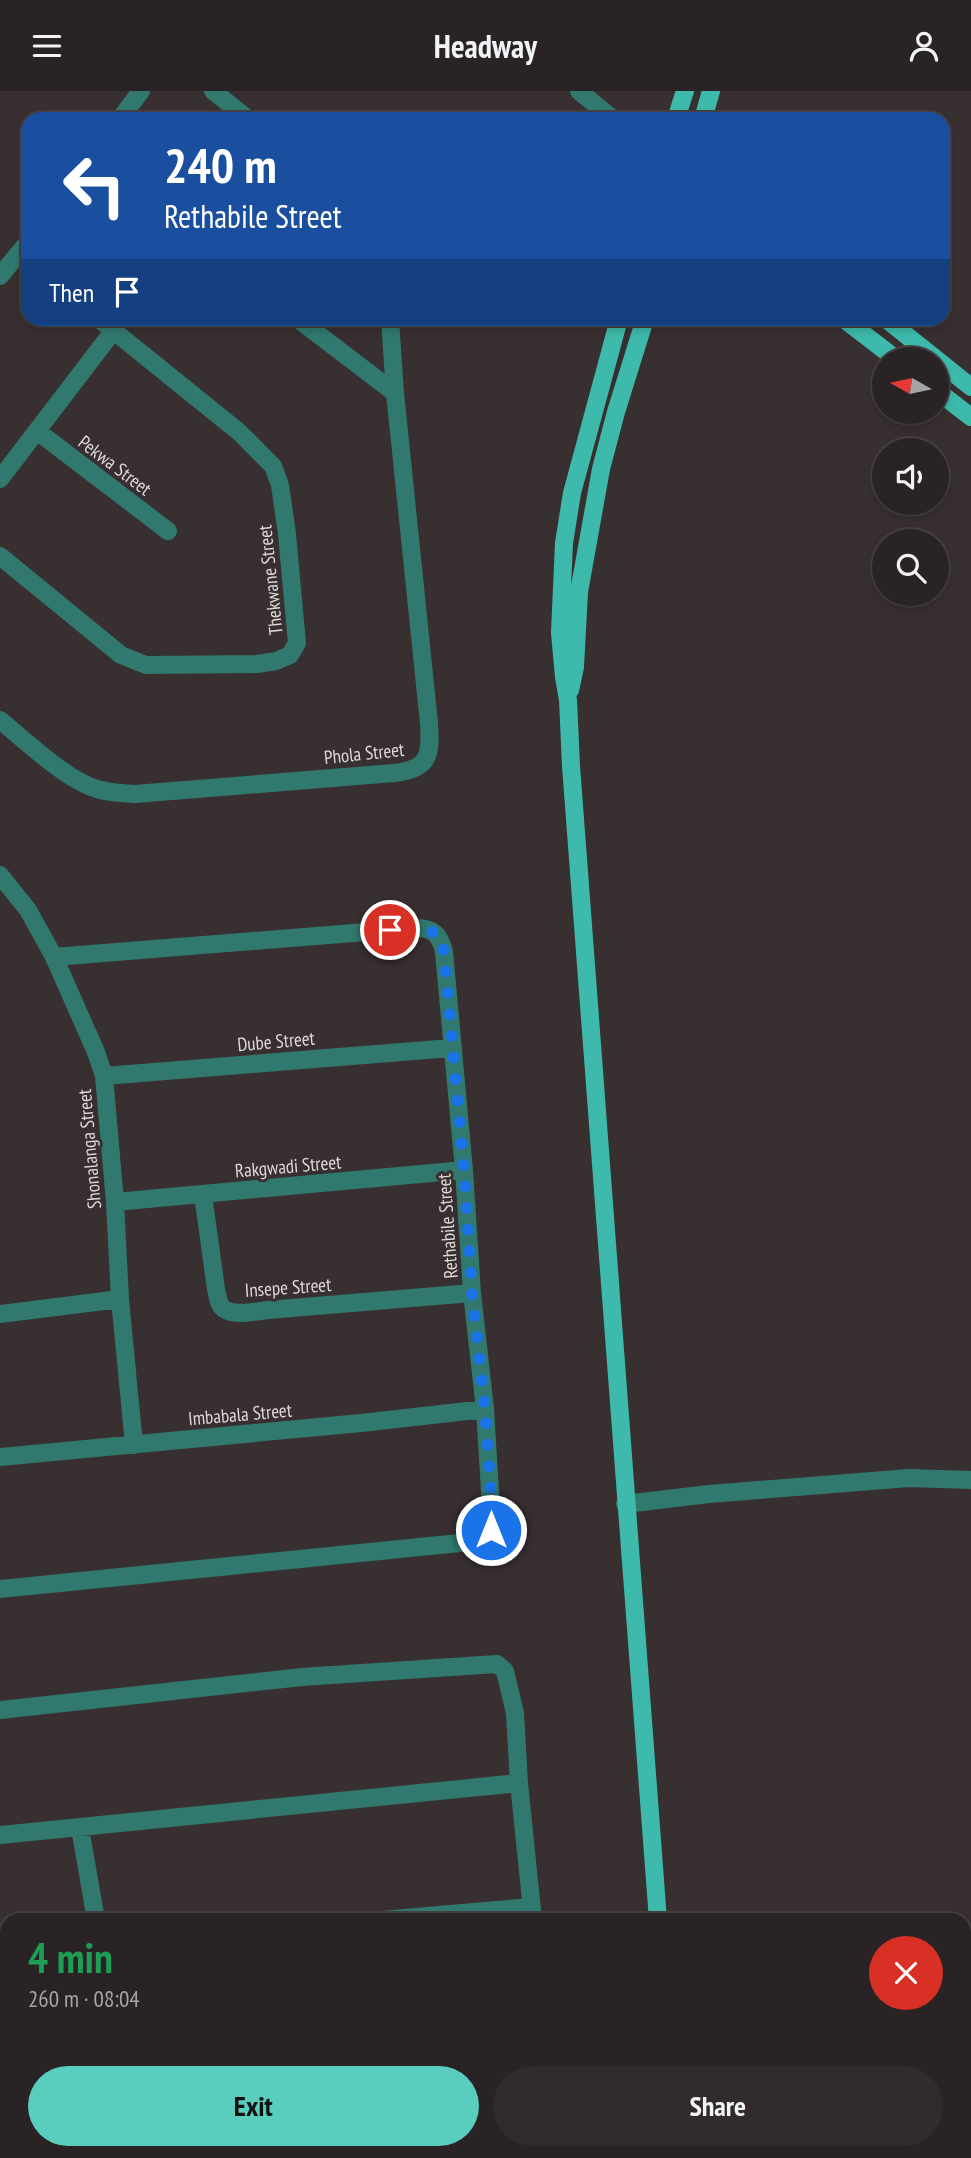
<!DOCTYPE html>
<meta charset="utf-8">
<style>
:root{--surface:#2a2325;--page:#322b2d;--text:#f1f3f6;--muted:#a5a4a7;--line:#464042;--accent:#59cebe}
body{margin:0;font-family:"PT Sans Narrow",sans-serif;background:var(--page);color:var(--text);height:100vh;display:flex;flex-direction:column;font-size:26px;white-space:nowrap}
*{box-sizing:border-box;margin:0}
p{font-size:23px;color:var(--muted)}
.icon{flex:none;width:38px;height:38px;fill:none;stroke:currentColor;stroke-width:2;stroke-linecap:round;stroke-linejoin:round}
.map{position:relative;flex:1;overflow:hidden}
.details{position:absolute;left:0px;top:1822px;width:971px;height:247px;display:flex;flex-direction:column;background:var(--surface);border-radius:21px 21px 0 0;box-shadow:0 4px 10px #0003,0 0 0 2px var(--line)}
.details>*{flex:none}
.top-card{position:absolute;left:21px;top:21px;width:929px;height:214px;border-radius:21px;box-shadow:0 4px 10px #0003,0 0 0 2px var(--line);background:#1a4fa0;color:#fff;overflow:hidden}
.needle{width:46px;rotate:279deg}
.buttons{position:absolute;left:872px;top:256px;display:grid;gap:14px}
.buttons a{display:grid;place-items:center;width:77px;height:77px;border-radius:50%;background:var(--surface);box-shadow:0 4px 10px #0003,0 0 0 2px var(--line);font-size:35px}
.pin{position:absolute;display:grid;place-items:center;width:60px;height:60px;color:#fff;margin:-30px;border:4px solid #fff;border-radius:50%;box-shadow:0 2px 7px #0007}
.me{position:absolute;width:77px;margin:-38px;rotate:0deg;stroke-linejoin:round;filter:drop-shadow(0 0 5px #0008)}
.turn{display:flex;align-items:center;gap:24px;height:147px;padding:0 28px;font-size:32px}
.turn .icon{width:91px;height:91px;stroke-width:2.5}
.turn b{display:block;font-size:49px;line-height:60px}
.then{display:flex;align-items:center;height:66px;padding:0 28px;background:#0003;gap:14px;font-size:26px}
.round{display:grid;place-items:center;flex:none;width:74px;height:74px;border-radius:37px;background:var(--page)}
.headline{display:flex;align-items:center;justify-content:space-between;height:119px;padding:0 28px}
h1{font-size:42px;font-weight:700;line-height:52px;color:#1e9e55}
.action{display:flex;gap:14px;margin-top:auto;padding:14px 28px}
.action a{flex:1;height:80px;border-radius:42px;background:var(--accent);color:#111;font-size:28px;font-weight:700;line-height:80px;text-align:center}
.action a+a{background:var(--page);color:var(--text)}
header{display:flex;justify-content:space-between;align-items:center;height:91px;padding:0 28px;background:var(--surface);font-size:32px;font-weight:700}
.map>svg:first-child{display:block}
.lines{fill:none;stroke-linecap:round;stroke-linejoin:round}
.minor{stroke:#31796f;stroke-width:18}
.major{stroke:#3dbaab;stroke-width:18}
.route{stroke:#1a73e8;stroke-width:12;stroke-dasharray:0 21.6}
.labels{text-anchor:middle;stroke-width:6;stroke-linejoin:round;paint-order:stroke}
.street-label{font-size:19px;fill:#ded8d9;stroke:#382f31}
</style>
<header><svg class="icon" aria-label="menu" viewBox="0 0 24 24"><path d="M4 6h16M4 12h16M4 18h16"/></svg>Headway<svg class="icon" aria-label="person" viewBox="0 0 24 24"><circle cx="12" cy="8" r="4"/><path d="M4 21q1-7 8-7t8 7"/></svg></header>
<div class="map">
<svg width="971" height="2067" viewBox="0 0 971 2067">
<rect width="100%" height="100%" fill="#382f31"/>
<g class="lines">
<path class="minor" d="M213,0L248,28
M579,0L613,28
M120,28L141,0
M0,185L28,151
M298,228L395,302
M37,340L168,440
M0,388L114,239
M0,465L121,564L146,574L257,573L276,570L290,564L297,552L287,443L280,394L273,375L239,341L99,228
M0,629C26,650 66,689 97,698C110,702 123,702 135,703L394,682C430,678 431,664 429,632L395,302L390,228
M0,784L28,819L54,866L96,961L104,985L115,1111L120,1208L134,1354
M104,985L451,957
M203,1104L216,1198C217,1203 218,1211 221,1215C230,1227 256,1220 268,1219L472,1202
M115,1111L464,1079
M0,1223L120,1208
M0,1366L361,1332L485,1318
M625,1413L709,1403L909,1387L971,1389
M0,1498L470,1451L489,1444L492,1433L485,1318L472,1202L464,1079L444,861C440,844 434,837 416,837L54,866
M0,1619L302,1586L497,1573L505,1580L515,1622L519,1692L533,1829
M80,1737L96,1829
M0,1744L519,1692
M382,1829L532,1816
M964,2026L971,2027
M130,2062L131,2067
M378,2067L447,2062
M555,2067V2062
M801,2067L802,2062"/>
<path class="major" d="M676,28L685,0
M703,28L711,0
M619,228L572,402L564,452L560,542L564,586L568,609L571,675L658,1829
M844,228L896,268
M886,228L936,268
M936,268L971,296
M936,299L971,326
M570,599L575,576L579,501L601,378L616,321L645,228
M672,2062V2067"/>
</g>
<g class="lines">
<path class="route" d="M390,839C416,837 437,830 444,861L464,1079L472,1202L485,1318L492,1420L491,1439"/>
</g>
<g class="labels">
<g class="street-label">
<text transform="translate(115 374) rotate(37)" y="7">Pekwa Street</text>
<text transform="translate(270 489) rotate(-96)" y="7">Thekwane Street</text>
<text transform="translate(364 662) rotate(-6)" y="7">Phola Street</text>
<text transform="translate(276 950) rotate(-5)" y="7">Dube Street</text>
<text transform="translate(89 1058) rotate(-95)" y="7">Shonalanga Street</text>
<text transform="translate(288 1075) rotate(-5)" y="7">Rakgwadi Street</text>
<text transform="translate(447 1135) rotate(-94)" y="7">Rethabile Street</text>
<text transform="translate(288 1196) rotate(-4)" y="7">Insepe Street</text>
<text transform="translate(240 1323) rotate(-5)" y="7">Imbabala Street</text>
</g>
</g>
</svg>
<div class="buttons">
<a><svg class="needle" viewBox="-14 -14 28 28"><path d="M0-13l5 13h-10z" fill="#e53935"/><path d="M0 13l5-13h-10z" fill="#a5a4a7"/></svg></a>
<a><svg class="icon" aria-label="sound" viewBox="0 0 24 24"><path d="M4 9h4l5-4v14l-5-4H4zM17 9q2 3 0 6"/></svg></a>
<a><svg class="icon" aria-label="search" viewBox="0 0 24 24"><circle cx="10" cy="10" r="6"/><path d="M15 15l6 6"/></svg></a>
</div>
<div class="pin" style="left:390px;top:839px;background:#d93025"><svg class="icon" aria-label="arrive" viewBox="0 0 24 24"><path d="M6 21V4h12l-3 4 3 4H6"/></svg></div>
<svg class="me" style="left:491px;top:1439px" viewBox="-20 -20 40 40"><circle r="17" fill="#1a73e8" stroke="#fff" stroke-width="3"/><path d="M0-11L8 9 0 5-8 9z" fill="#fff"/></svg>
<div class="top-card">
<div class="turn"><svg class="icon" aria-label="left" viewBox="0 0 24 24"><path d="M17 20v-9H6M10 6l-5 5 5 5"/></svg><div><b>240 m</b>Rethabile Street</div></div>
<div class="then">Then<svg class="icon" aria-label="arrive" viewBox="0 0 24 24"><path d="M6 21V4h12l-3 4 3 4H6"/></svg></div>
</div>
<section class="details">
<div class="headline"><div><h1>4 min</h1><p>260 m · 08:04</p></div><a class="round" style="background:#d93025;color:#fff"><svg class="icon" aria-label="close" viewBox="0 0 24 24"><path d="M6 6l12 12M18 6L6 18"/></svg></a></div>
<div class="action"><a>Exit</a><a>Share</a></div>
</section>
</div>
